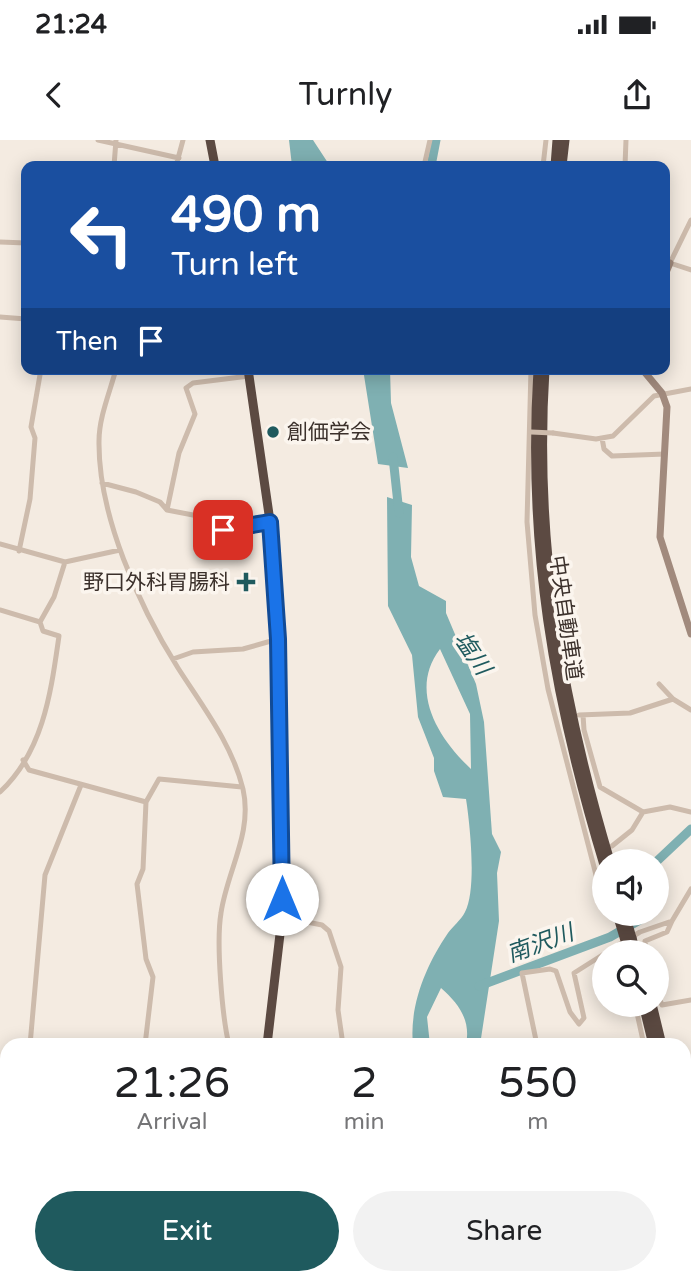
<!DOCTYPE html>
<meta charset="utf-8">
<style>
:root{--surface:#fff;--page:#f2f2f2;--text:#202124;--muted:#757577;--accent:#1f5a5e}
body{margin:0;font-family:"Varela Round","Noto Sans JP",sans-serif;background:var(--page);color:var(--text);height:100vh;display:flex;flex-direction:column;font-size:26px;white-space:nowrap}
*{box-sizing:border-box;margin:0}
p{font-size:23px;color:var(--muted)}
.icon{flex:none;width:38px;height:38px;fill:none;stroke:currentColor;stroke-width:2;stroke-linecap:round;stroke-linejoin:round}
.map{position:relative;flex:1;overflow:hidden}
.side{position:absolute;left:0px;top:898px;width:691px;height:247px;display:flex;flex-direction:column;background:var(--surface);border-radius:21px 21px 0 0;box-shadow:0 4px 18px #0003}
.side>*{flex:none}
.banner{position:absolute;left:21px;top:21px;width:649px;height:214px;border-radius:14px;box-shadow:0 4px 18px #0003;background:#1a4fa0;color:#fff;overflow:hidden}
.controls{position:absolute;left:592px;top:709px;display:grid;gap:14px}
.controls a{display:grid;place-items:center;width:77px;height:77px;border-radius:50%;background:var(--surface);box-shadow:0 4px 18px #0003;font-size:35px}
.pin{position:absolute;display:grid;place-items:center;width:60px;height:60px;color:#fff;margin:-30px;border-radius:14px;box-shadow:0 4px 10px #0006}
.me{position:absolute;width:77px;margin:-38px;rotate:0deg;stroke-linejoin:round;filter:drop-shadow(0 0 5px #0008)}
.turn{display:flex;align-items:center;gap:24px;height:147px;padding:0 35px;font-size:32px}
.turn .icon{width:91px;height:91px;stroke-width:2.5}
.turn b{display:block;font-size:49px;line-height:60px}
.then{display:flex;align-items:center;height:66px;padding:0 35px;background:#0003;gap:14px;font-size:26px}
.eta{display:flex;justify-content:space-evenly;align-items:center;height:119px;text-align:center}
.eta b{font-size:42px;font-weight:600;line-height:49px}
.primary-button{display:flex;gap:14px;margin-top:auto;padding:14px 35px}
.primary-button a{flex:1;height:80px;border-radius:42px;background:var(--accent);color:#fff;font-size:28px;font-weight:600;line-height:80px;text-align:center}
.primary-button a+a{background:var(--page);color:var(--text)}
.status{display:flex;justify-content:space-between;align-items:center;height:49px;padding:0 35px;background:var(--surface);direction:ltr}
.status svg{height:19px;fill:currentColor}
header{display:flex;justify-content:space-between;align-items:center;height:91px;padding:0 35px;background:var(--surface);font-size:32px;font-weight:600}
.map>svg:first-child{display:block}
.water{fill:#7fb0b2;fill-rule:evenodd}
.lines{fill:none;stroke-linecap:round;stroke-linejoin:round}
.river{stroke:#7fb0b2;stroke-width:9}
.street{stroke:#cdbbac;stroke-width:5}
.secondary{stroke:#a18a7d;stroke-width:7}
.highway{stroke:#5c4a42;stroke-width:9}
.street-bridge{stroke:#cdbbac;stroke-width:5}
.highway-bridge{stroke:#5c4a42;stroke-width:9}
.route-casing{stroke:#114b97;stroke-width:18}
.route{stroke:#1a73e8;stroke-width:12}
.poi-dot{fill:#1f5a5e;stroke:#fbf5ee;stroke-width:2.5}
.labels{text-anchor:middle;stroke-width:7;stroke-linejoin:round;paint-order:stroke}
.poi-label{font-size:21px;fill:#3b302b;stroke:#fbf5ee;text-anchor:start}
.street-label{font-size:21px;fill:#3b302b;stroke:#fbf5ee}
.water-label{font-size:23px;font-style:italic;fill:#1f5a5e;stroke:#fbf5ee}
</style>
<div class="status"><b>21:24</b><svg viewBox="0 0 49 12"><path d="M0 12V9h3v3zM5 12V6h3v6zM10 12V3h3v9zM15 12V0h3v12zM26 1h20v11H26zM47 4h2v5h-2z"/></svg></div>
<header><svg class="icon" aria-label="back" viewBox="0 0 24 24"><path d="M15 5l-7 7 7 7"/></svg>Turnly<svg class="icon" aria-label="share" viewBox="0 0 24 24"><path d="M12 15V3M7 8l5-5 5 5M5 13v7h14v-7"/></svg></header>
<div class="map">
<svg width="691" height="1143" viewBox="0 0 691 1143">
<rect width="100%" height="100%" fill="#f4ebe1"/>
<path class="water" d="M289,0H313L330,26H292Z
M363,229H390L391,263L408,328L378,324Z
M387,357L412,365L411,417L419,446L446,461V473L476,544L484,582L492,694L501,712L497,733L499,781L480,905H466C471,880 459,864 441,848L427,877L430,905H413C409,866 426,825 448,793C453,786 461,780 465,772C477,750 470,684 466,659L443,657L434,631V618L418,577L412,515L388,466ZM440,509L470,574L471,629C439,599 408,551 440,509Z"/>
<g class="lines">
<path class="river" d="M431,26L436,0
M393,317L399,373
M656,722L691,689
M479,846L610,797L650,774"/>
<path class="street" d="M98,0L179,18
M114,26L116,0
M176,26L183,0
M424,26L430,0
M543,26L546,0
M625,26L626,0
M0,102L26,103
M665,118L670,123L691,130
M670,123L691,80
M0,177L26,179
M116,229C110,252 99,277 99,301C98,375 139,466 178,528C203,567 232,604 243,649C253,693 227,731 221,773C216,802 222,876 229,905
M531,229L527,382L535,475L548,549L603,762
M553,293L596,299L613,296L654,256L691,249
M602,298L604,309L612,316L665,314
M102,343L136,352L160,362L167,370L219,380L223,390L270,382
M167,370L179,313L195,274L186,248L193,243L249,236
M0,404L65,422L120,410
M19,411L30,359L35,298L31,287L41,229
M0,470L40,482L43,491L59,496C51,551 44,611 0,652
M40,482L54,457L65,422
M173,519L193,512L243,509L278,499
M659,544L673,559
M579,575L630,573L673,559L691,570
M583,575L584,590L600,647L643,672L670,667L691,672
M23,620L29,630L146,662
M612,706L632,690L643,672
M282,777L322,785L329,791L341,827L338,870L343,905
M619,812L615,807L640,792L672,781L691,749
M646,812L645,801L667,792L672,781
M656,851L662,865L691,860
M635,864L644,905
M30,905L45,735L81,645
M145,905L153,837L146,819L137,744L143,729L146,662L159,639L242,647
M537,905L522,833L550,829L556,831L570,872L579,884L584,878L574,833L604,814
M685,996L691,992
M0,1011L7,1012
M341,1138L343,1143
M574,1138L575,1143
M3,1143L7,1114
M70,1143V1138
M673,1143V1138"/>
<path class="secondary" d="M665,135L670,123
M642,229L662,253L667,267L660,397L691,494"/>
<path class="highway" d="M210,0L215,26
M555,26L557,0
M562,26L565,0
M248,229L274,409L278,499L282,777L267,905
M538,229C527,406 553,557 604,725
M545,229C534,401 561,557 610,721
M632,798L636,812
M643,864L653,905
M652,864L662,905
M684,1029L691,1107
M684,1108L685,1143
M254,1138V1143"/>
<path class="street-bridge" d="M531,292L553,293"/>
<path class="highway-bridge" d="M617,774L626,804
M625,774L632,798"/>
</g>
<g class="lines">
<g class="route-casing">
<path id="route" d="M223,390L270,382L278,499L282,759"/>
</g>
<use href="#route" class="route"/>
</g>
<g class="poi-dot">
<circle cx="273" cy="292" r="7"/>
<path d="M242.5 431.5h7v7h7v7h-7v7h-7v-7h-7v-7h7z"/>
</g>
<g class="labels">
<g class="poi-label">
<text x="287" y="299">創価学会</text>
<text x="230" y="449" text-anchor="end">野口外科胃腸科</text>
</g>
<g class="street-label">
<text transform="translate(566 478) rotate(82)" y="7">中央自動車道</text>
</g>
<g class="water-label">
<text transform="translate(473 513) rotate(56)" y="8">塩川</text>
<text transform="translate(540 803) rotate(-20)" y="8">南沢川</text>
</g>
</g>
</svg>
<div class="controls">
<a><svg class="icon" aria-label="sound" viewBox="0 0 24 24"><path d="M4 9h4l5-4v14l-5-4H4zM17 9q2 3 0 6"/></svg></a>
<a><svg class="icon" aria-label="search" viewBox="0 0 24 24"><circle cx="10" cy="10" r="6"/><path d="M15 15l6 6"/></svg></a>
</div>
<div class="pin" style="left:223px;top:390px;background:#d93025"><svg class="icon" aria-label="arrive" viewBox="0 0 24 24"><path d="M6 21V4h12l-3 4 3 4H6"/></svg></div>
<svg class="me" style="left:282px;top:759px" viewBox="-20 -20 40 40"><circle r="19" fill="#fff"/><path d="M0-13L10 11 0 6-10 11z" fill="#1a73e8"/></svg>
<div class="banner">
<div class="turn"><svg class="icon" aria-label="left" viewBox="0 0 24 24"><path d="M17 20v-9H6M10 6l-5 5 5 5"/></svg><div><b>490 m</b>Turn left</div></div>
<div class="then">Then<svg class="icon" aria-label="arrive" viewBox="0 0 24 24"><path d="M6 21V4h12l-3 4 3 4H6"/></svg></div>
</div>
<section class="side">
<div class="eta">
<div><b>21:26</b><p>Arrival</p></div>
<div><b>2</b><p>min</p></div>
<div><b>550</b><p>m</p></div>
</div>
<div class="primary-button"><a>Exit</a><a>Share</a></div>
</section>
</div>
